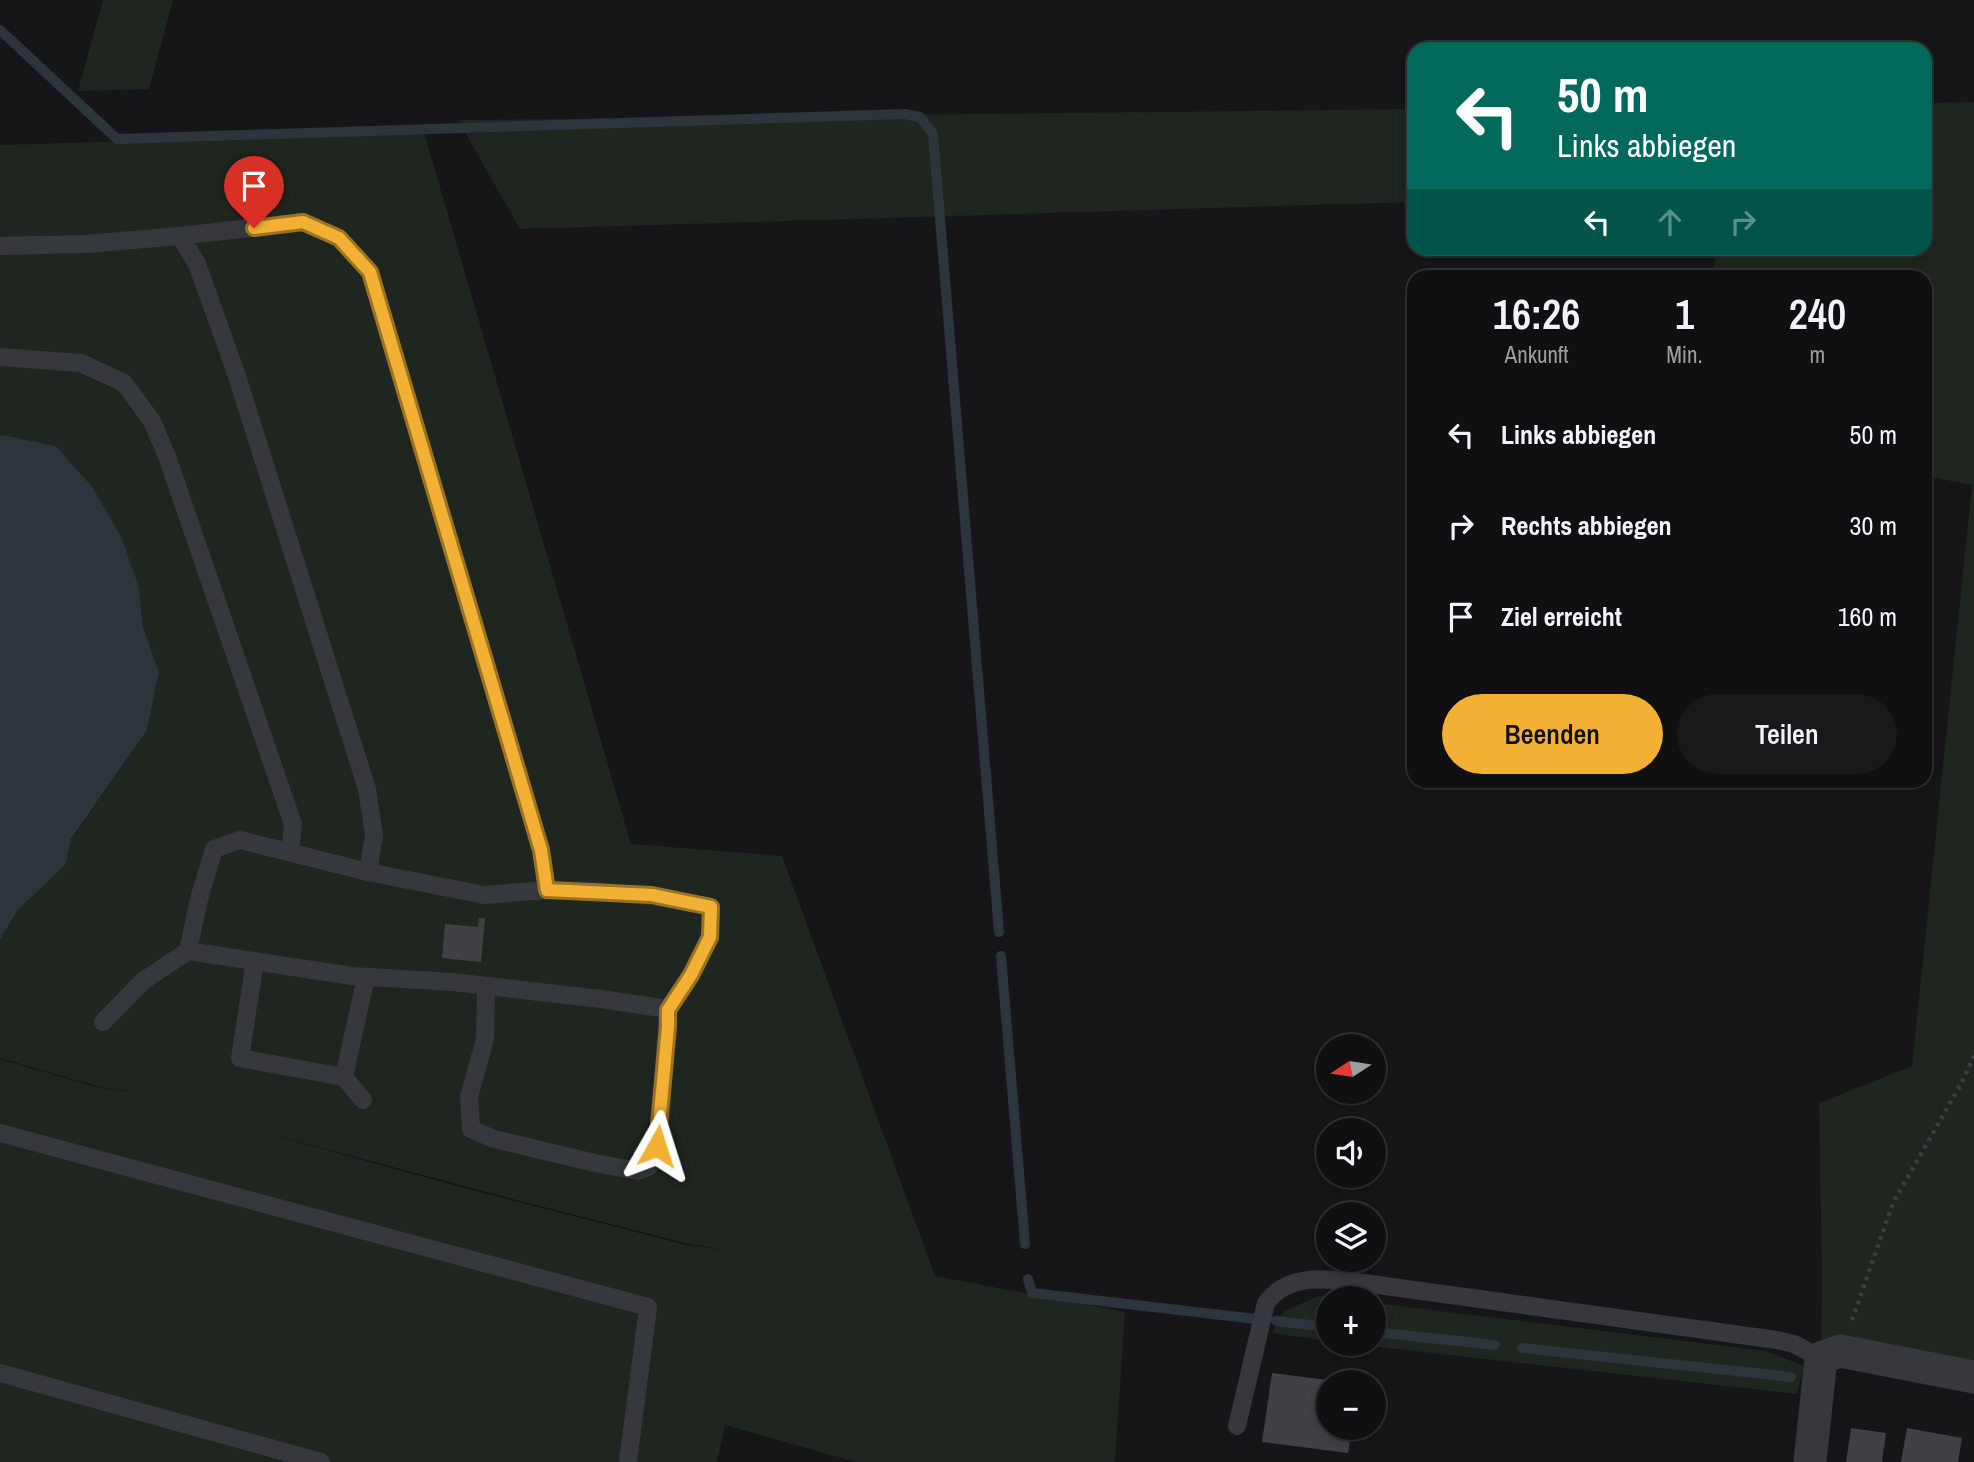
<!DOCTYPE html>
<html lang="de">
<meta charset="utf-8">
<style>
:root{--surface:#101012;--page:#19191b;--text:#f1f3f6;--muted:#9c9d9f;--line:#303032;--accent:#f2b134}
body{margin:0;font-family:"Archivo Narrow",sans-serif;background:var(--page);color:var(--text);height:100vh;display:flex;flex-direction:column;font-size:26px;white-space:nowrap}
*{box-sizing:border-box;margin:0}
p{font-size:23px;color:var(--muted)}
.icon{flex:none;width:38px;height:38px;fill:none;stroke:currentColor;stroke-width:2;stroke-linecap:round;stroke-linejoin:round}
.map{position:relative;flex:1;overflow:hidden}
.panel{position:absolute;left:1407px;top:270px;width:525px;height:518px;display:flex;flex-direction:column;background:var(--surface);border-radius:21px;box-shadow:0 4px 10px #0003,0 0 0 2px var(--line)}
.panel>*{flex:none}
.banner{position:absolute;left:1407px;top:42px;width:525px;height:214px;border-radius:21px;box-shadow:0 4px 10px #0003,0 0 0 2px var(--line);background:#00695c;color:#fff;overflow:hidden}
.needle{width:46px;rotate:258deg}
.tools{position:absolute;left:1316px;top:1034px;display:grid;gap:14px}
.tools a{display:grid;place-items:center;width:70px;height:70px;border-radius:50%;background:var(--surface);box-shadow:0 4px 10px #0003,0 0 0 2px var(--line);font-size:35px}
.pin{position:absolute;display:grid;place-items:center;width:60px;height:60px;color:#fff;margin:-72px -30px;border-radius:50% 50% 50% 0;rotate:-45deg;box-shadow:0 0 7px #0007}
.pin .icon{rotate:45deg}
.me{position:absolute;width:77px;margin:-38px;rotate:6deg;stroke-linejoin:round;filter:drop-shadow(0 0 5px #0008)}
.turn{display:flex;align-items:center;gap:24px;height:147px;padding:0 35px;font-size:32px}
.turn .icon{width:91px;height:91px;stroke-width:2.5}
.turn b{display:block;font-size:49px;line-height:60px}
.lanes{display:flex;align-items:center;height:66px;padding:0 35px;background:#0003;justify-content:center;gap:35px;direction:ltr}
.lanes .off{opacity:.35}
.eta{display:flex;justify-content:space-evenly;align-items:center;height:119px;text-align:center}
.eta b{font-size:42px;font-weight:600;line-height:49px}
.action{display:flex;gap:14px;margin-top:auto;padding:14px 35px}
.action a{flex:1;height:80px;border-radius:42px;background:var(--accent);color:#111;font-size:28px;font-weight:600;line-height:80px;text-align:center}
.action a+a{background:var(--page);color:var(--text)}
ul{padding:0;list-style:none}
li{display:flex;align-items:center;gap:21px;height:91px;padding:0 35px}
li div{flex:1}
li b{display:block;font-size:26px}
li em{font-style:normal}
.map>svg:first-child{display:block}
.green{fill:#1e261f;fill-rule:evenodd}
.water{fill:#2c353c}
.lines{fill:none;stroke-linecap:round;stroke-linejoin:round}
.stream{stroke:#2c353c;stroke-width:10}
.building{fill:#404145}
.path{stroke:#3d3f44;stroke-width:4.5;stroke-dasharray:3.5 5;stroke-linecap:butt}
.service{stroke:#37383d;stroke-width:18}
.minor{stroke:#37383d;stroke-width:33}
.route-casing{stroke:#9d7322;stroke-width:18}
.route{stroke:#f2b134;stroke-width:12}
</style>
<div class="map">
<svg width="1974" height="1462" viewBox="0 0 1974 1462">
<rect width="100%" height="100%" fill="#161618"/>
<path class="green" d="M103,0H173L149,89L78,91Z
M1974,102V1381L1821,1358L1822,1276L1819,1103L1912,1066L1972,485L1925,476V276H1713L1716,249L1925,248V103Z
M1414,109V202L520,229L458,120Z
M424,132L631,844L782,856L935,1276L1125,1312L1115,1462H856L725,1425L717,1462H0V1059L96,1087L128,1091L96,1086L0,1058V940L17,911L66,864L71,840L147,730L159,672L143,627L139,588L56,446L0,436V145ZM236,1125L505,1197L685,1243L724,1250L686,1245L468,1189Z
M1319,1296L1338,1298H1328V1341L1272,1333L1284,1311Z
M1374,1303L1766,1351L1804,1366L1797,1394L1352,1344H1374Z"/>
<path class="water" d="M2,435L56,446L93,488L122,539L139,588L143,627L159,672L147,730L71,839L66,864L17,911L0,940V436Z"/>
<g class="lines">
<path class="stream" d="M0,30L117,139L905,114L920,117L933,134L999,932
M1001,956L1025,1244
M1028,1279L1032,1293L1256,1319
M1276,1321L1328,1327
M1374,1332L1495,1345
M1522,1348L1791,1377"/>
</g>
<path class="building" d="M479,918H485L481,962L442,958L445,924L478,927Z
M1272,1373L1328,1380V1428H1352L1348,1453L1262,1442Z
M1851,1428L1886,1433L1882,1462H1846Z
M1907,1428L1962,1438L1958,1462H1901Z"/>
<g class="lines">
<path class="path" d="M1852,1320L1893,1203L1961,1084L1974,1056"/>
<path class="service" d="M180,236L303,222L339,238L370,272L541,850L547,890
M0,246L85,244L180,236L197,264L236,373L367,789L374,835L368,872L484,895L547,890L591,891L652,896L711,907L710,938L691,976L668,1009L660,1125L657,1147L648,1167L638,1171L595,1163L494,1139L471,1129L469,1097L485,1039L486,987
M0,357L81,363L124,383L152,421L168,459L293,824L290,852
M188,951L199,899L214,849L240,840L368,872
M255,961L240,1058L344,1077
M103,1022L143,981L188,951L352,976L453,982L601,999L668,1009
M363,1100L344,1077L366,977
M0,1133L648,1307L628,1462
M0,1373L321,1462
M1237,1426L1266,1303C1288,1273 1324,1279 1356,1282L1777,1340L1794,1344L1821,1358"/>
<path class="minor" d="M1810,1462L1821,1358L1840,1351L1974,1377"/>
</g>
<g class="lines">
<g class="route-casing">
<path id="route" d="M254,228L303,222L339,238L370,272L541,850L547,890L652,895L711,907L710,937L691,975L668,1010V1027L657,1146"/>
</g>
<use href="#route" class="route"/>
</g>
</svg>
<div class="tools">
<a><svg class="needle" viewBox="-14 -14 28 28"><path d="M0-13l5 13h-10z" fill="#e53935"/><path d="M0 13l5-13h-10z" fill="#9c9d9f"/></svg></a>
<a><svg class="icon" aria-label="sound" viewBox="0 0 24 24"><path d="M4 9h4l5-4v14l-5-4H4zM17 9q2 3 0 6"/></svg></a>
<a><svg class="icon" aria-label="layers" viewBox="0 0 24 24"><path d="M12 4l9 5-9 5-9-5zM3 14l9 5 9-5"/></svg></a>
<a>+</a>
<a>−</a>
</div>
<div class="pin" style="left:254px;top:228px;background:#d93025"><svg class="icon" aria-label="arrive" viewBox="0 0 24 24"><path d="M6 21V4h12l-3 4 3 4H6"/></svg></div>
<svg class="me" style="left:657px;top:1146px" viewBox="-20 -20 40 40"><path d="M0-17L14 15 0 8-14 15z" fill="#f2b134" stroke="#fff" stroke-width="4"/></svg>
<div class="banner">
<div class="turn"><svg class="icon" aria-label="left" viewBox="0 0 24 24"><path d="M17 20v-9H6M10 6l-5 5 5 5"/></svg><div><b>50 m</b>Links abbiegen</div></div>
<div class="lanes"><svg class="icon" aria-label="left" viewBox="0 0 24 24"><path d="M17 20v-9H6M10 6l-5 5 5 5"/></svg><svg class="icon off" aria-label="ahead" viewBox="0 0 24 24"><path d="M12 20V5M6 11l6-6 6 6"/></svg><svg class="icon off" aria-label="right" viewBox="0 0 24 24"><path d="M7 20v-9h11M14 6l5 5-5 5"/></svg></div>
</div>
<section class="panel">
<div class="eta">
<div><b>16:26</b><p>Ankunft</p></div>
<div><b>1</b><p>Min.</p></div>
<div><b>240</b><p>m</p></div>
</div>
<ul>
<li><svg class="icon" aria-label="left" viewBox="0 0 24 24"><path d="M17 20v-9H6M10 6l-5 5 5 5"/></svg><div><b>Links abbiegen</b></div><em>50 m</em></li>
<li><svg class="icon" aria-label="right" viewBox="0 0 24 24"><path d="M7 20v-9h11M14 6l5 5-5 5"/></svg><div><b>Rechts abbiegen</b></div><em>30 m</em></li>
<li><svg class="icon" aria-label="arrive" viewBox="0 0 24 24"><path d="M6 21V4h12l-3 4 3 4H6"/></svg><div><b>Ziel erreicht</b></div><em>160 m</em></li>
</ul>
<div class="action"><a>Beenden</a><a>Teilen</a></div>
</section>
</div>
